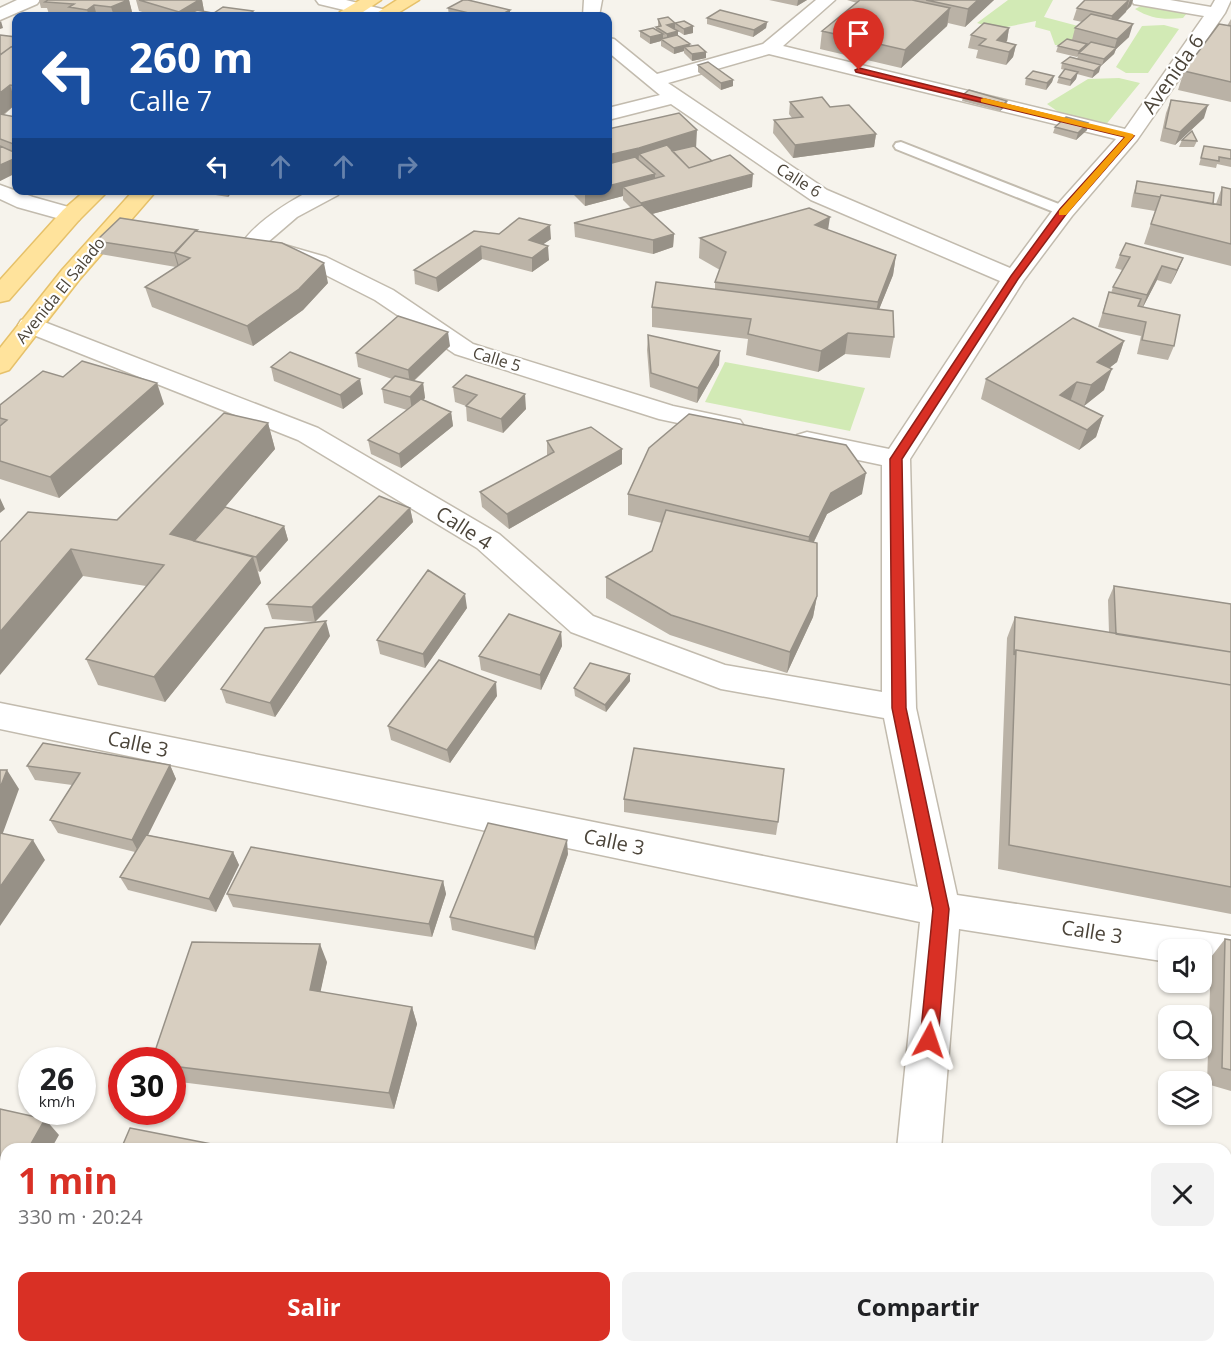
<!DOCTYPE html>
<html lang="es">
<meta charset="utf-8">
<style>
:root{--surface:#fff;--page:#f2f2f2;--text:#202124;--muted:#757577;--accent:#d93025}
body{margin:0;font-family:"Open Sans",sans-serif;background:var(--page);color:var(--text);height:100vh;display:flex;flex-direction:column;font-size:22px;white-space:nowrap}
*{box-sizing:border-box;margin:0}
p{font-size:20px;color:var(--muted)}
.icon{flex:none;width:33px;height:33px;fill:none;stroke:currentColor;stroke-width:2;stroke-linecap:round;stroke-linejoin:round}
.map{position:relative;flex:1;overflow:hidden}
.sheet{position:absolute;left:0px;top:1143px;width:1232px;height:210px;display:flex;flex-direction:column;background:var(--surface);border-radius:18px 18px 0 0;box-shadow:0 2px 4px #0004}
.sheet>*{flex:none}
.guide{position:absolute;left:12px;top:12px;width:600px;height:183px;border-radius:12px;box-shadow:0 2px 4px #0004;background:#1a4fa0;color:#fff;overflow:hidden}
.fabs{position:absolute;left:1158px;top:939px;display:grid;gap:12px}
.fabs a{display:grid;place-items:center;width:54px;height:54px;border-radius:12px;background:var(--surface);box-shadow:0 2px 4px #0004;font-size:30px}
.speed{position:absolute;left:18px;top:1047px;display:flex;gap:12px;font-size:30px;font-weight:700;text-align:center}
.speed>*{display:grid;place-content:center;width:78px;height:78px;border-radius:50%;background:var(--surface);box-shadow:0 2px 4px #0004;line-height:1}
.speed small{font-size:15px;font-weight:400}
.speed .limit{border:9px solid #d22;background:#fff;color:#111}
.pin{position:absolute;display:grid;place-items:center;width:51px;height:51px;color:#fff;margin:-62px -26px;border-radius:50% 50% 50% 0;rotate:-45deg;box-shadow:0 0 6px #0007}
.pin .icon{rotate:45deg}
.me{position:absolute;width:66px;margin:-33px;rotate:5deg;stroke-linejoin:round;filter:drop-shadow(0 0 4px #0008)}
.turn{display:flex;align-items:center;gap:21px;height:126px;padding:0 18px;font-size:27px}
.turn .icon{width:78px;height:78px;stroke-width:2.5}
.turn b{display:block;font-size:42px;line-height:51px}
.lanes{display:flex;align-items:center;height:57px;padding:0 18px;background:#0003;justify-content:center;gap:30px;direction:ltr}
.lanes .off{opacity:.35}
.round{display:grid;place-items:center;flex:none;width:63px;height:63px;border-radius:12px;background:var(--page)}
.headline{display:flex;align-items:center;justify-content:space-between;height:102px;padding:0 18px}
h1{font-size:36px;font-weight:700;line-height:45px;color:var(--accent)}
.action{display:flex;gap:12px;margin-top:auto;padding:12px 18px}
.action a{flex:1;height:69px;border-radius:12px;background:var(--accent);color:#fff;font-size:24px;font-weight:700;line-height:69px;text-align:center}
.action a+a{background:var(--page);color:var(--text)}
.map>svg:first-child{display:block}
.green{fill:#d2eab5}
.lines{fill:none;stroke-linecap:round;stroke-linejoin:round}
.lane-casing{stroke:#c2bbae;stroke-width:4}
.street-casing{stroke:#c2bbae;stroke-width:3}
.primary-casing{stroke:#e6c16a;stroke-width:3}
.lane{fill:#fff;fill-rule:evenodd}
.street{fill:#fff;fill-rule:evenodd}
.primary{fill:#ffe39c;fill-rule:evenodd}
.wall{fill:#bab2a6}
.shaded-wall{fill:#979187}
.building{fill:#d8cfc1;stroke:#979187;stroke-width:1.5}
.route{fill:#d93025;stroke:#8d1f18;stroke-width:1.5}
.slow{fill:#f59e0b}
.labels{text-anchor:middle;stroke-width:4.5;stroke-linejoin:round;paint-order:stroke}
.far-street-label{font-size:16px;fill:#4b4439;stroke:#fff}
.street-label{font-size:20px;fill:#4b4439;stroke:#fff}
</style>
<div class="map">
<svg width="1231" height="1353" viewBox="0 0 1231 1353">
<rect width="100%" height="100%" fill="#f6f3ec"/>
<path class="green" d="M1008,0H1053L1044,17L1078,26L1077,45H1055L1050,31L1035,27L1036,21L997,29L977,23Z
M1145,4L1187,13L1183,18C1165,20 1151,19 1135,9Z
M1164,25L1179,29L1148,73H1126L1116,67L1142,26Z
M1119,78L1140,83L1104,127L1067,118L1047,104L1088,79Z
M725,362L865,388L850,431L705,402Z"/>
<g class="lines">
<g class="lane-casing">
<path id="lane" d="M901,142L1069,208L1072,211L1069,214H1059L896,149L894,146L896,143Z"/>
</g>
<g class="street-casing">
<path id="street" d="M17,0H40L37,4L0,20V8Z
M316,0H346L390,11L393,15L369,16L319,4Z
M584,0H602L599,16H583Z
M816,0H835L783,46L1125,129L1204,16L1140,5L1134,4L1131,0H1170L1211,7L1215,0H1231L1225,13L1137,140L1072,216L1024,280L910,459L916,708L957,895L1231,936V972L1202,967V950H1168V962L959,929L941,1149H897L920,922L0,729V703L918,887L884,718L721,689L571,632L477,548L298,440L21,330L18,325L21,320L30,318L39,320L318,428L499,534L593,616L725,665L882,692V465L797,447L793,441L797,435L807,432L889,449L1000,281L811,200L671,104L608,120V108L660,95L608,52V38L614,39L657,74L763,44ZM769,54L1116,139L1056,206L1010,268L827,190L668,83Z
M0,185L33,197L79,210L82,215L79,220L71,222L17,207L0,199Z
M311,190H340L338,195L297,217L261,248L253,250L245,248L242,243C257,221 287,203 311,190Z
M281,244L326,257L393,290L473,344L673,406L740,420L744,426L740,432L730,434L659,419L455,354L375,300L310,267L273,256L269,251L273,246Z
M878,1347H926L925,1353H877Z"/>
</g>
<g class="primary-casing">
<path id="primary" d="M360,0H381L357,16H338L340,12Z
M397,0H419L393,16H372Z
M86,190H109L79,220L9,300L0,302V280L63,210Z
M134,190H157L79,280L9,370L0,373V348L62,270Z"/>
</g>
<use href="#lane" class="lane"/>
<use href="#street" class="street"/>
<use href="#primary" class="primary"/>
</g>
<path class="wall" d="M39,0H129L132,12L121,16H45L49,14L47,8H41Z
M136,0H202L204,11L203,12L214,14V13L255,16H156L139,11Z
M769,0H807L797,6Z
M847,0H994L965,27L948,23L947,26L901,68L820,49L822,31L857,3Z
M1133,0L1131,6L1117,20L1129,37L1116,49L1114,54L1102,65L1077,59L1078,56L1077,57L1056,52L1058,46L1072,40L1075,28L1082,22L1073,20L1077,8Z
M448,8L510,16H449Z
M707,18L767,22L766,28L753,37L707,24Z
M658,19L678,31V36L689,46L706,58L692,61L684,53V51L674,54L661,46V41L650,44L640,37V31L656,29V27L658,26Z
M1231,19V102L1178,90L1184,71L1227,26Z
M675,23L693,33L684,35L675,29Z
M1009,28L1007,41L1005,42L1016,45L1013,57L1006,65L976,58L978,50L968,48L971,35Z
M0,35L16,37V104L4,115L16,117V173L0,181Z
M1062,63L1099,72L1092,78L1077,74L1076,79L1070,86L1057,83L1059,77L1065,70L1061,69Z
M698,65L733,80V86L721,90L698,72Z
M1054,76L1052,82L1046,90L1025,85L1026,78Z
M964,94L1007,101L1005,107L1000,111L962,101Z
M1171,100L1204,118L1175,145L1160,141L1166,113Z
M790,102L876,134L874,147L793,158L773,133L774,120L792,118L789,114Z
M1088,123L1087,130L1076,140L1053,133L1055,127Z
M608,129L696,148L712,161L752,187L652,214L674,234L673,247L653,254L575,237L574,223L631,208L623,200V196L585,206L569,190H608Z
M1182,140L1197,141L1194,147H1179Z
M1204,146L1231,150V167L1217,164L1216,168L1199,165Z
M1137,181L1216,204L1222,187L1231,189V266L1144,244L1155,211L1131,207L1133,195Z
M190,190H234L228,197L191,191Z
M197,230L198,231L328,283L303,310L253,346L152,307L145,287L176,267L100,254L96,241Z
M828,230L896,255L893,275L879,309L894,337L890,358L845,354L818,372L746,355L748,339L652,327V307L715,290V282L720,270L699,258L700,238Z
M499,234L551,239L543,244L549,260L532,272L482,259L438,292L415,284L414,270Z
M1120,255L1183,258L1177,272L1171,284L1157,280L1143,307L1174,346L1168,360L1137,354L1141,336L1098,327L1109,292L1111,293L1113,287L1122,270L1115,268Z
M648,335L719,365L697,403L650,387L647,350Z
M1124,341L1117,362L1109,368L1104,390L1084,406L1080,405L1103,416L1096,437L1079,450L981,399L986,379Z
M450,346L414,381L423,383L425,398L423,400L451,412L453,426L401,468L371,454L368,440L407,410L384,403L382,389L392,379L358,367L356,353Z
M271,367L363,394L343,409L274,381Z
M63,377L164,404L59,498L0,479V405Z
M453,387L526,409L503,433L467,421L466,406L455,402Z
M268,423L275,449L225,507L284,526L288,540L260,572L258,571L261,583L165,702L98,685L86,659L146,586L83,576L0,542L117,520Z
M547,441L622,449V464L509,529L482,507L480,492L547,456Z
M628,494H862L827,514L814,542L817,596L813,617L787,673L670,635L606,598V577L652,551L662,523L628,515Z
M410,508L413,522L315,622L272,619L267,604Z
M1114,586L1231,604V914L998,869L1007,638L1015,617L1109,633L1108,600Z
M467,608L425,668L380,654L377,640Z
M561,632L562,646L541,690L481,670L479,656Z
M330,636L275,717L226,703L221,689Z
M630,681L606,712L575,696L574,688Z
M497,696L450,763L391,740L388,726Z
M170,765L176,779L148,835L233,852L239,865L216,912L128,890L120,877L135,852L58,833L50,820L72,785L35,780L27,766Z
M624,799L778,822L776,835L624,812Z
M568,854L535,950L452,930L450,917Z
M443,881L446,894L432,937L233,907L227,894Z
M1225,939L1231,940V1091L1207,1084L1211,957Z
M327,962L320,992L412,1007L417,1024L394,1109L172,1081V1060Z"/>
<path class="shaded-wall" d="M128,0H129L132,12L121,16H114L111,7Z
M199,0H202L204,11L195,16H180L179,12Z
M798,0H807L797,6Z
M978,0H994L965,27L968,9Z
M1129,0L1126,12L1109,29L1112,16Z
M1130,0H1133L1131,6L1126,11Z
M94,5L97,16H89L87,10Z
M950,8L947,26L901,68L905,50Z
M510,10V16H499Z
M253,11L255,16H246Z
M1,21L3,28L0,29V22Z
M767,22L766,28L753,37L754,30Z
M675,23V29L667,25Z
M1133,24L1129,37L1116,49L1114,54L1102,65L1104,59L1114,50L1117,39Z
M693,26V33L684,35V29Z
M1009,28L1007,41L998,49L997,40Z
M678,31V38L667,40V34Z
M663,34V40L661,39V41L650,44V37Z
M690,44L689,50L684,47V51L674,54V48Z
M1087,44L1085,50L1079,53L1077,57L1079,51Z
M1016,45L1013,57L1006,65L1009,52Z
M706,52V58L692,61V54Z
M1101,65L1099,72L1092,78L1094,71Z
M1078,72L1076,79L1070,86L1071,80Z
M1054,76L1052,82L1046,90L1047,83Z
M733,80V86L721,90V83Z
M10,85L16,104L0,117V93Z
M1007,101L1005,107L1000,111L1002,105Z
M1208,105L1204,118L1175,145L1180,132Z
M1088,123L1087,130L1076,140L1078,133Z
M697,130L696,149L639,154L638,167L608,174V155Z
M876,134L874,147L793,158L795,145Z
M16,158V173L0,181V165Z
M655,174V187H623V196L585,206V192L591,190H608V186Z
M753,174L752,187L641,217V203Z
M227,190H234L228,197Z
M830,217L827,237L815,225Z
M550,225L551,239L529,254V240Z
M197,230L201,244L175,253L179,266L178,267L174,253Z
M674,234L673,247L653,254V240Z
M481,246L482,259L438,292L436,278Z
M548,246L549,260L532,272V258Z
M896,255L893,275L874,322L878,302Z
M1183,258L1177,272L1171,284L1177,270Z
M324,263L328,283L303,310L253,346L247,326Z
M1162,266L1157,280L1142,309L1147,295Z
M448,332L450,346L410,384L408,370Z
M848,333L845,354L818,372L821,351Z
M1124,341L1117,362L1090,383L1097,362Z
M720,351L719,365L697,403L698,388Z
M1112,369L1104,390L1084,406L1091,385Z
M360,379L363,394L343,409L340,395Z
M1077,382L1070,402L1060,395Z
M157,383L164,404L59,498L50,477Z
M423,383L425,398L412,411L410,397Z
M525,394L526,409L503,433L501,419Z
M451,412L453,426L401,468L399,454Z
M1103,416L1096,437L1079,450L1087,430Z
M268,423L275,449L195,542L170,534Z
M622,449V464L509,529L507,514Z
M866,473L862,494L827,514L806,558L809,537L831,493Z
M0,498L5,509L0,513Z
M410,508L413,522L315,622L312,607Z
M284,526L288,540L260,572L256,557Z
M71,549L83,576L0,675V632Z
M253,557L261,583L165,702L154,677Z
M465,594L467,608L425,668L423,654Z
M817,596L813,617L787,673L790,652Z
M326,621L330,636L275,717L270,703Z
M561,632L562,646L541,690L540,675Z
M630,674V681L606,712L605,705Z
M496,682L497,696L450,763L447,750Z
M170,765L176,779L139,853L132,840Z
M7,770L19,789L0,841V788Z
M33,840L45,860L0,926V887Z
M567,840L568,854L535,950L534,937Z
M233,852L239,865L216,912L209,899Z
M443,881L446,894L432,937L429,924Z
M320,944L327,962L317,1008L310,990Z
M412,1007L417,1024L394,1109L389,1093Z
M45,1119L59,1135L51,1149H28Z
M6,1191V1235L0,1246V1202Z"/>
<path class="building" d="M48,0H128L111,7L94,5L87,10L69,7L74,4L45,2Z
M139,0H199L179,12Z
M463,0H468L510,10L499,16H481L448,8Z
M860,0H912L950,8L905,50L822,31Z
M926,0H978L968,9Z
M1085,0H1129L1112,16L1077,8Z
M223,7L253,11L246,16H235L214,13Z
M197,10L227,16H186Z
M720,10L767,22L754,30L707,18Z
M50,13L74,16H45Z
M1091,14L1133,24L1117,39L1075,28Z
M668,17L675,23L667,25L678,31L667,34L656,27L661,26L658,19Z
M684,21L693,26L684,29L675,23Z
M984,23L1009,28L997,40L1016,45L1009,52L979,45L986,39L971,35Z
M1219,24L1231,26V82L1184,71Z
M653,28L663,34L650,37L640,31Z
M0,35L16,37V46H14L11,47L0,55Z
M677,35L690,44L674,48L661,39Z
M1067,39L1087,44L1079,51L1058,46Z
M1091,42L1116,48L1104,59L1079,53Z
M698,45L706,52L692,54L684,47Z
M11,47H16V86L10,85L0,93V55Z
M1070,57L1101,65L1094,71L1062,63Z
M708,62L733,80L721,83L698,65Z
M1065,69L1078,72L1071,80L1059,77Z
M1033,71L1054,76L1047,83L1026,78Z
M969,90L1007,101L1002,105L964,94Z
M822,97L830,107L849,105L876,134L795,145L774,120L803,117L790,102Z
M1171,100L1208,105L1180,132L1165,128Z
M679,113L697,130L639,148L608,155V129Z
M0,114L16,117V145L0,139Z
M1066,117L1088,123L1078,133L1055,127Z
M1192,131L1197,141L1182,140Z
M667,145L689,168L730,155L753,174L641,203L623,187L664,176L639,154Z
M0,146L16,153V158L0,165Z
M694,146L712,161L689,168L672,151Z
M1204,146L1231,150V159L1219,157V161L1201,158Z
M635,157L655,174L608,186V164Z
M1137,181L1214,193L1213,204L1161,195L1160,197L1135,193Z
M1222,187L1231,189V244L1151,224L1161,195L1221,205Z
M642,205L674,234L653,240L574,223Z
M809,208L830,217L815,225L896,255L878,302L715,282L726,252L700,238Z
M120,218L197,230L195,231L174,253L96,241Z
M519,218L550,225L529,240L548,246L532,258L481,246L436,278L414,270L474,231L499,234Z
M195,231L282,243L324,263L299,289L247,326L145,287L190,258L175,253Z
M1126,243L1183,258L1177,270L1162,266L1147,295L1113,287L1130,257L1120,255Z
M656,282L893,311L894,337L848,333L821,351L748,334L751,319L652,307Z
M1109,292L1141,299L1138,306L1180,315L1174,346L1142,340L1146,322L1103,313Z
M398,316L448,332L408,370L356,353Z
M1073,318L1124,341L1097,362L1112,369L1091,385L1077,382L1060,395L1103,416L1087,430L986,379Z
M648,335L720,351L698,388L651,373Z
M290,352L360,379L340,395L271,367Z
M82,361L157,383L50,477L0,461V426L7,420L0,418V405L43,371L63,377Z
M466,375L525,394L501,419L466,406L477,395L453,387Z
M395,376L423,383L410,397L382,389Z
M421,399L451,412L399,454L368,440Z
M224,413L268,423L170,534L253,557L154,677L86,659L164,565L71,549L0,632V542L28,512L117,520Z
M689,414L846,445L866,473L831,493L809,537L628,494L649,448Z
M591,427L622,449L507,514L480,492L554,452L547,441Z
M379,496L410,508L312,607L267,604Z
M225,507L284,526L256,557L194,541Z
M666,510L817,543V596L790,652L671,615L606,577L652,551Z
M428,570L465,594L423,654L377,640Z
M1114,586L1231,604V652L1116,634Z
M509,614L561,632L540,675L479,656Z
M1015,617L1231,652V685L1016,650L1014,655Z
M326,621L270,703L221,689L265,628Z
M1016,650L1231,685V887L1009,845Z
M439,660L496,682L447,750L388,726Z
M590,663L630,674L605,705L574,688Z
M43,743L170,765L132,840L50,820L80,773L27,766Z
M634,748L784,769L778,822L624,799Z
M0,770H7L0,788Z
M488,823L567,840L534,937L450,917Z
M0,833L33,840L0,887Z
M146,835L233,852L209,899L120,877Z
M251,847L443,881L429,924L227,894Z
M1225,939L1231,940V1070L1222,1068Z
M192,942L320,944L310,990L412,1007L389,1093L172,1066V1060H152Z
M0,1109L45,1119L28,1149H6V1191L0,1202Z
M130,1128L237,1149H121Z
M353,1347H716V1353H350Z"/>
<path class="route" d="M859,68L1134,136L1067,213L1018,279L902,459L906,708L949,909L938,1040L935,1046L929,1048L923,1046L920,1040L933,909L892,708L890,459L1011,276L1060,209L1125,137L856,72L855,70Z"/>
<path class="slow" d="M984,98L1133,134L1134,136L1066,215H1059V211L1125,137L981,102V99Z"/>
<g class="labels">
<g class="far-street-label">
<text transform="translate(799 180) rotate(32)" y="6">Calle 6</text>
<text transform="translate(60 290) rotate(-51)" y="6">Avenida El Salado</text>
<text transform="translate(497 359) rotate(17)" y="6">Calle 5</text>
</g>
<g class="street-label">
<text transform="translate(1173 74) rotate(-55)" y="7">Avenida 6</text>
<text transform="translate(464 528) rotate(33)" y="7">Calle 4</text>
<text transform="translate(138 744) rotate(12)" y="7">Calle 3</text>
<text transform="translate(614 842) rotate(12)" y="7">Calle 3</text>
<text transform="translate(1092 932) rotate(9)" y="7">Calle 3</text>
</g>
</g>
</svg>
<div class="fabs">
<a><svg class="icon" aria-label="sound" viewBox="0 0 24 24"><path d="M4 9h4l5-4v14l-5-4H4zM17 9q2 3 0 6"/></svg></a>
<a><svg class="icon" aria-label="search" viewBox="0 0 24 24"><circle cx="10" cy="10" r="6"/><path d="M15 15l6 6"/></svg></a>
<a><svg class="icon" aria-label="layers" viewBox="0 0 24 24"><path d="M12 4l9 5-9 5-9-5zM3 14l9 5 9-5"/></svg></a>
</div>
<div class="speed"><div>26<small>km/h</small></div><div class="limit">30</div></div>
<div class="pin" style="left:859px;top:70px;background:#d93025"><svg class="icon" aria-label="arrive" viewBox="0 0 24 24"><path d="M6 21V4h12l-3 4 3 4H6"/></svg></div>
<svg class="me" style="left:929px;top:1040px" viewBox="-20 -20 40 40"><path d="M0-17L14 15 0 8-14 15z" fill="#d93025" stroke="#fff" stroke-width="4"/></svg>
<div class="guide">
<div class="turn"><svg class="icon" aria-label="left" viewBox="0 0 24 24"><path d="M17 20v-9H6M10 6l-5 5 5 5"/></svg><div><b>260 m</b>Calle 7</div></div>
<div class="lanes"><svg class="icon" aria-label="left" viewBox="0 0 24 24"><path d="M17 20v-9H6M10 6l-5 5 5 5"/></svg><svg class="icon off" aria-label="ahead" viewBox="0 0 24 24"><path d="M12 20V5M6 11l6-6 6 6"/></svg><svg class="icon off" aria-label="ahead" viewBox="0 0 24 24"><path d="M12 20V5M6 11l6-6 6 6"/></svg><svg class="icon off" aria-label="right" viewBox="0 0 24 24"><path d="M7 20v-9h11M14 6l5 5-5 5"/></svg></div>
</div>
<section class="sheet">
<div class="headline"><div><h1>1 min</h1><p>330 m · 20:24</p></div><a class="round"><svg class="icon" aria-label="close" viewBox="0 0 24 24"><path d="M6 6l12 12M18 6L6 18"/></svg></a></div>
<div class="action"><a>Salir</a><a>Compartir</a></div>
</section>
</div>
